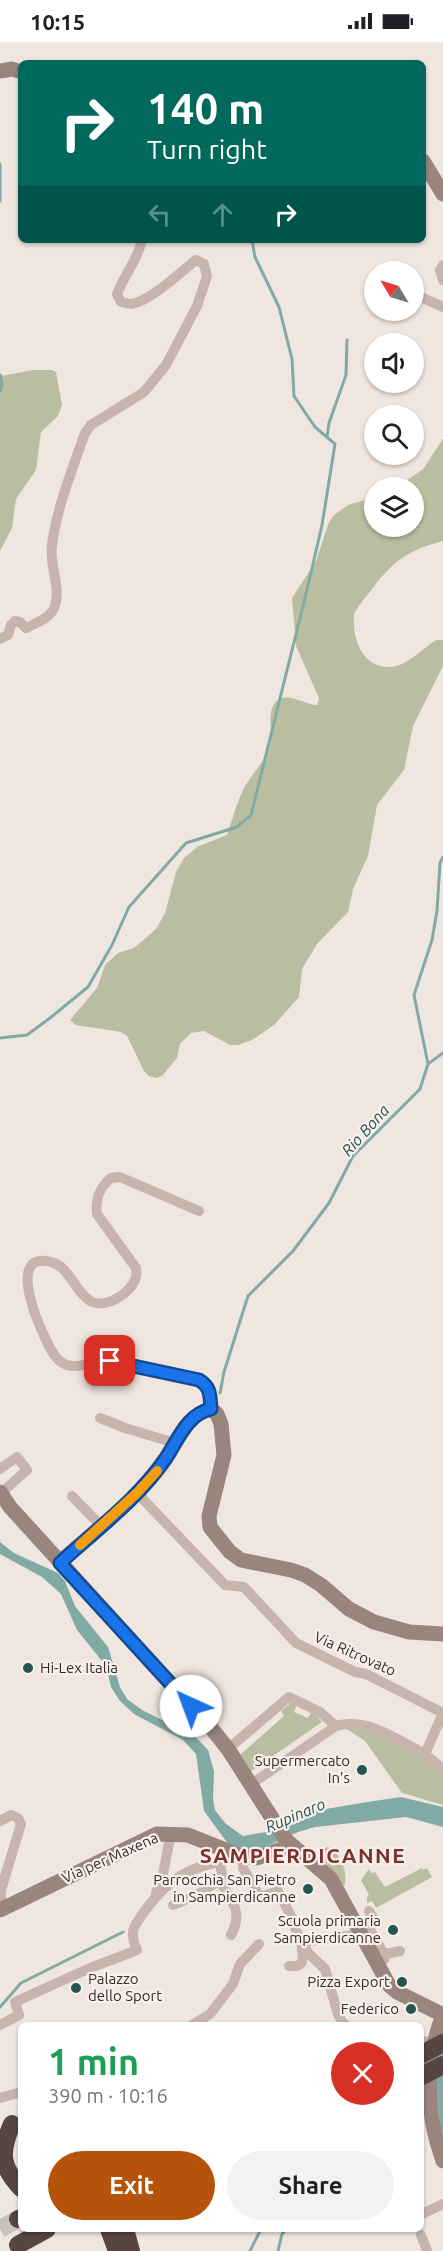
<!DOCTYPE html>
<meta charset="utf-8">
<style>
:root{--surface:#fff;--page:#f2f2f2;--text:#202124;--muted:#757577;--accent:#b45309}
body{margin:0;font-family:Ubuntu,sans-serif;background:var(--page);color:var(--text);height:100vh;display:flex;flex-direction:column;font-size:22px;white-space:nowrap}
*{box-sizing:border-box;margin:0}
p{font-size:20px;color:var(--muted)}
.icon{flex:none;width:33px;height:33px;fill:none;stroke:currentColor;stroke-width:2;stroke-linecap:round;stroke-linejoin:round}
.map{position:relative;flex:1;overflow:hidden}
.side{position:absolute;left:18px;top:1980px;width:406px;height:210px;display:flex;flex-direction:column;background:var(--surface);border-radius:9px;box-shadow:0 2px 4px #0004}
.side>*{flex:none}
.guide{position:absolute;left:18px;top:18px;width:408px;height:183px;border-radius:9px;box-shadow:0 2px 4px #0004;background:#00695c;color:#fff;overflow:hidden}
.needle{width:39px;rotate:308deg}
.fabs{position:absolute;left:364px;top:219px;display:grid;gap:12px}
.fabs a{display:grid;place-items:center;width:60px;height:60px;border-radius:50%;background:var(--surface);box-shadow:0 2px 4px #0004;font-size:30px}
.pin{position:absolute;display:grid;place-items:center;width:51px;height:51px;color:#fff;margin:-26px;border-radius:12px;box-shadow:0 3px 9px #0006}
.me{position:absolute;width:66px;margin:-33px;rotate:317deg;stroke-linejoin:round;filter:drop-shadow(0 0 4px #0008)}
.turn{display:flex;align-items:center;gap:21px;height:126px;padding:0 30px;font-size:27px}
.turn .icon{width:78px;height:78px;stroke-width:2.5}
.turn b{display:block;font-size:42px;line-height:51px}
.lanes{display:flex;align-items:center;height:57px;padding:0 30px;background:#0003;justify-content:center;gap:30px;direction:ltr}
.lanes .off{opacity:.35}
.round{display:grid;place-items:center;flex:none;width:63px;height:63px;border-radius:32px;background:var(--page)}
.overview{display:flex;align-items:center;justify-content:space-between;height:102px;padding:0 30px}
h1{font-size:36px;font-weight:700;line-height:45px;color:#1e9e55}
.primary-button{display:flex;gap:12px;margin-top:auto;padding:12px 30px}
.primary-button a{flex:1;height:69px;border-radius:36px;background:var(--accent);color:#fff;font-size:24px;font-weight:700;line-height:69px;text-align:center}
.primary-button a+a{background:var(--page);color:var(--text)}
.status{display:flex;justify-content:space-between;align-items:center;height:42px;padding:0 30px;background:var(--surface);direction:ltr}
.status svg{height:16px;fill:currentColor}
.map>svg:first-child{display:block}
.green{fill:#b9bea1}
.water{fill:#82aaa4}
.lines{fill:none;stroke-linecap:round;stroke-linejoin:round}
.stream{stroke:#82aaa4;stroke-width:3}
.highway-tunnel{stroke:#cbc1bc;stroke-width:18;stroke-dasharray:18 9;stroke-linecap:butt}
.street{stroke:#c7b4ad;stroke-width:10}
.secondary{stroke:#9a847e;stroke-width:15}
.highway{stroke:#564543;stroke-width:18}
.highway-bridge{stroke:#564543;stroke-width:18}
.route-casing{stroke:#114b97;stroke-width:15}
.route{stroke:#1a73e8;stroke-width:10}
.slow{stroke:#f59e0b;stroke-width:10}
.poi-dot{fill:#25534e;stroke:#f8f0ec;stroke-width:2}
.labels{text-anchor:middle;stroke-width:4.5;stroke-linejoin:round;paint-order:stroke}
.street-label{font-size:15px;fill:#362c2b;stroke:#f8f0ec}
.poi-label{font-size:15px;fill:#362c2b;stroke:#f8f0ec;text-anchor:end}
.water-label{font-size:16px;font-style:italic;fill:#25534e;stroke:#f8f0ec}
.district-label{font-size:21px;font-weight:bold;letter-spacing:1.5px;fill:#7b322d;stroke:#f8f0ec}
</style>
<div class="status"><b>10:15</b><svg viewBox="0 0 49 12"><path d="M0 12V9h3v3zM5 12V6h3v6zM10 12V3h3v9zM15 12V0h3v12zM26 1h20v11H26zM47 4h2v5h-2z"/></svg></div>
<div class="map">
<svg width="443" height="2209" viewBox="0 0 443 2209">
<rect width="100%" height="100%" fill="#f0e6e0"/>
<path class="green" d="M34,328H52L56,330L62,363L58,374L41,390L36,428L16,457L12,486L0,509V334Z
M443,397V499C405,509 392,520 369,551C364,557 359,563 355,570C353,574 354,578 354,583C355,608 370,630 397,624C410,620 425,605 436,598H443V624L413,684L404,728L377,763L368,814L353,847L348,870L317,902L302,927L299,955L274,983L252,998L238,1003H230L204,989L191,991L180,1002L177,1016L163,1033L157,1036L149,1034L144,1029L127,994L121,990L76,983L70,978L97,946L105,923L118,911L134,906L156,887L165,871L176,830L184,816L197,805L227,793C232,779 236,763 242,750C249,735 263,722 269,707C275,693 264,668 278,658C290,650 305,663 317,663L319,656L296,604L292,556L316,519L329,480L334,473L348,463L375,455V484H414V446L398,445L423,427Z
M292,1660L297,1662L294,1670L308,1676L312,1669L322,1680L250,1730L240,1713L284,1674L281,1669Z
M345,1686H368L431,1721L443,1733V1763L402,1751L365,1699Z
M327,1805C340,1810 349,1830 344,1844L320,1814L321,1808Z
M422,1826L423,1828L427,1826L432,1835L376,1866L372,1859L367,1861V1855L369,1853L361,1838L369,1827L371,1831L375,1830L385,1845Z"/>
<path class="water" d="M0,1500L14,1511L58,1531L65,1539L75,1564L108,1605L120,1645L127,1657L142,1668L164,1679L186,1685L208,1708L214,1729L213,1757L215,1768L225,1781L243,1794L272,1789L314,1769L361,1761L401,1755L443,1765V1785L406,1775L315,1785L298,1790L250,1812L229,1803L204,1769L196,1712L183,1698L134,1672L120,1659L111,1645L106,1624L77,1588L61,1552L42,1535L0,1512Z
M443,1988V2103L435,2044Z"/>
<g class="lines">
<path class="stream" d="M0,122V159
M0,333L2,342L0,349
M327,395L329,381L346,333L347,298
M0,996L27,993L50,976L88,945L112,903L129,865L186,801L237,785L251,773L306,552L322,483L335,402L315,385L294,354L292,317L279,265L255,215L252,198
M428,1022L443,1011
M220,1351L224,1330L248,1254L293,1209L329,1161L353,1114L420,1047L428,1022L414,953L432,898L437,869L440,821L443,815
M0,1965L21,1941L123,1890
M250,2209L261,2187
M278,2209L282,2192L287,2187"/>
<path class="highway-tunnel" d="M0,2187L18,2177"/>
<path class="street" d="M443,223L440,228L443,238
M414,252L443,265
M0,597L8,593L11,583L15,579L20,580L26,586C36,581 51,576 55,564C61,544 49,523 52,503C57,465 72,428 85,391L91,383L144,350L166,323L197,264L207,234L204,222L196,218C182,229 148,261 131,262C129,262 123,260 121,260L117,252C124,233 138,218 142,198
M199,1169L120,1135L111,1136C99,1146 95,1157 97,1172L136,1226C136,1229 137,1232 136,1235C132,1251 104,1269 89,1258C74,1248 69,1224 51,1220C1,1207 45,1300 55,1314C70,1334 90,1318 110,1319C135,1320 173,1332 199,1338C211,1345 210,1354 211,1367
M100,1376L125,1386L175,1401
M0,1427L17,1415L27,1428L1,1451
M137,1451L225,1543L244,1545L296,1601L355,1630L366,1632L443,1671L425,1712L443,1727
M72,1454L101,1484
M228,1707L289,1655L320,1670L336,1684C368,1675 397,1698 425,1712
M250,1743L336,1684
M0,1779L11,1773L18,1776L21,1782L1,1848V1857L6,1865
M219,1838C231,1859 244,1869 231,1893
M156,1851L162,1837L171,1791
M173,1863C190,1856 210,1848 222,1834L220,1819
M369,1869L374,1877L369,1886L385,1914
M384,1918L386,1912L400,1909
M289,1924C310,1926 300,1912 302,1900L362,1892
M0,1983L19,1973L15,1960L90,1926L137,1908C129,1890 133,1885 144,1870C173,1830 196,1823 243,1815V1826L260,1855L278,1849L292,1876L296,1889L308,1911L325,1927L338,1972L342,1980L346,1983
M192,1983L210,1972L233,1942L240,1922L259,1902
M422,1999L434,2001
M0,2056L21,2050
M422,2172L443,2162
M421,2193L427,2209"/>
<path class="secondary" d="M0,29L12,27L21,30
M423,119L443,152
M0,1450L10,1465L212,1687L228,1707L286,1798L331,1837L389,1943L397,1950L443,1973
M60,1520C96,1488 138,1457 166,1416C178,1398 187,1372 211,1367L217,1372L221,1382L224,1413L209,1474L210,1485L230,1510L241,1518L291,1528L305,1533L321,1543L349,1567L374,1580L409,1590L443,1592
M0,1868L157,1792L188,1793L243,1815L257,1816L292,1803
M443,1973C424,2022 425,2069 443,2119"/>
<path class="highway" d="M12,2082C0,2110 0,2124 21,2146
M18,2177L21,2176
M109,2187L117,2209
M125,2187L131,2209
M18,2203L47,2187"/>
<path class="highway-bridge" d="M422,2012L443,2001
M422,2034L443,2023"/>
</g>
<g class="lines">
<g class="route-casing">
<path id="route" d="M110,1319L199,1338C211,1345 210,1354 211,1367C187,1372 178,1398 166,1416C138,1457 96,1488 60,1521L191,1664"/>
</g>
<use href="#route" class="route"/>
<path class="slow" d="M80,1503L137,1451L157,1429"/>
</g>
<g class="poi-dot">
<circle cx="28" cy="1626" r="6"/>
<circle cx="362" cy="1728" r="6"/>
<circle cx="308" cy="1847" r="6"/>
<circle cx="393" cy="1888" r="6"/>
<circle cx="402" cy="1940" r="6"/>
<circle cx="76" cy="1946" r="6"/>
<circle cx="411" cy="1967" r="6"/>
</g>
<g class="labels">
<g class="street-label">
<text transform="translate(355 1612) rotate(24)" y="5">Via Ritrovato</text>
<text transform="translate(110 1816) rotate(-24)" y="5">Via per Maxena</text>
</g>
<g class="poi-label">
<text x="40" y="1631" text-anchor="start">Hi-Lex Italia</text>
<text x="350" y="1724">Supermercato<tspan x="350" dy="17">In's</tspan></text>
<text x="296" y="1843">Parrocchia San Pietro<tspan x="296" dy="17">in Sampierdicanne</tspan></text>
<text x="381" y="1884">Scuola primaria<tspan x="381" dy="17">Sampierdicanne</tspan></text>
<text x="88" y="1942" text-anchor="start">Palazzo<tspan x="88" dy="17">dello Sport</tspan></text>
<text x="390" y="1945">Pizza Export</text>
<text x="399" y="1972">Federico</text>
</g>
<g class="water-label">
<text transform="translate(365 1088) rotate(-48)" y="6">Rio Bona</text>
<text transform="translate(295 1773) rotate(-23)" y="6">Rupinaro</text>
</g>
<g class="district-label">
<text x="303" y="1821">SAMPIERDICANNE</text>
</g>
</g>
</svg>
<div class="fabs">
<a><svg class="needle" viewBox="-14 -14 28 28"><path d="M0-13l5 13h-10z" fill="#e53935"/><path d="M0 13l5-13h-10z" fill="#757577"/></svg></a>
<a><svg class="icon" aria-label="sound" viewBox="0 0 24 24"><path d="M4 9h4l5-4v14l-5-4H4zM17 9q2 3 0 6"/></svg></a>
<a><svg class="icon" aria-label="search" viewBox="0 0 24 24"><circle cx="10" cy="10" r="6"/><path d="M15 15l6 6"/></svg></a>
<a><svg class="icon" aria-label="layers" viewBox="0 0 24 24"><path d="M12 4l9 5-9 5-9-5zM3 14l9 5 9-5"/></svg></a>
</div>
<div class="pin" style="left:110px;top:1319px;background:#d93025"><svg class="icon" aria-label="arrive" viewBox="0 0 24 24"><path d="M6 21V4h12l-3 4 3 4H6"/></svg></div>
<svg class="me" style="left:191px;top:1664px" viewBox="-20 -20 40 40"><circle r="19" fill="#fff"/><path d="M0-13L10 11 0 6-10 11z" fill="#1a73e8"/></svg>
<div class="guide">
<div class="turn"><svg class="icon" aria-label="right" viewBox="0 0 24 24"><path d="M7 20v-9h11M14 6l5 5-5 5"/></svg><div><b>140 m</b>Turn right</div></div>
<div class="lanes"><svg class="icon off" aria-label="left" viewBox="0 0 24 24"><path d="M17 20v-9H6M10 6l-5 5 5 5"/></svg><svg class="icon off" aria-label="ahead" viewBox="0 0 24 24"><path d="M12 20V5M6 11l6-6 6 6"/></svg><svg class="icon" aria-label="right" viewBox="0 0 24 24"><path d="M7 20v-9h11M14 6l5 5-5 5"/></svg></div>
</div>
<section class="side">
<div class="overview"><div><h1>1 min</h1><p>390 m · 10:16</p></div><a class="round" style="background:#d93025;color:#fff"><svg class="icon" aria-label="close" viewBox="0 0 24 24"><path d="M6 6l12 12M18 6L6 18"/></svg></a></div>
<div class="primary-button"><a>Exit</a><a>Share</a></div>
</section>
</div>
